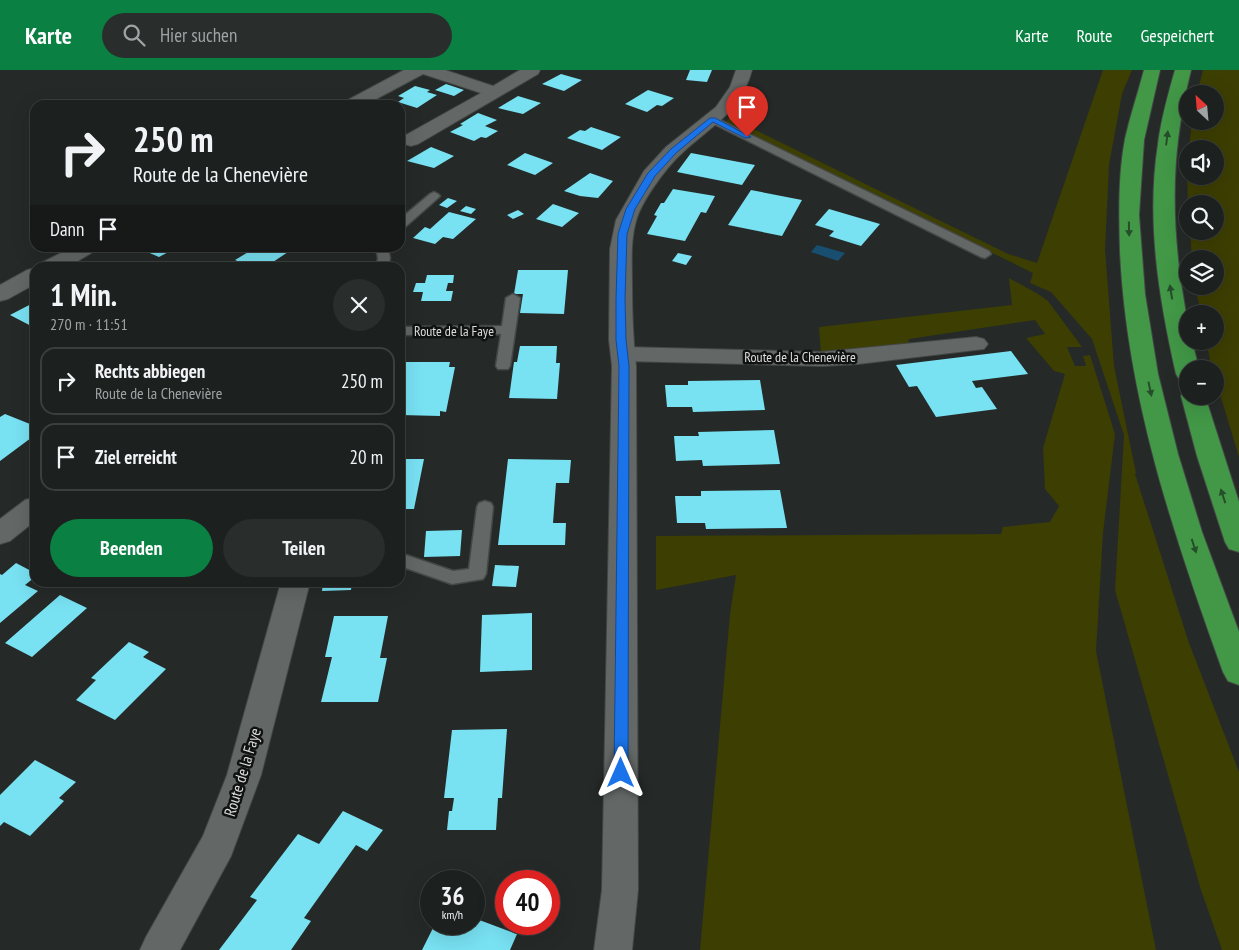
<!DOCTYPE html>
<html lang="de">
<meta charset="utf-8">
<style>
:root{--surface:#1c201e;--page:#292d2b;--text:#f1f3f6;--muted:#a0a3a4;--line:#3a3e3c;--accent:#0b8043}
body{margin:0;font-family:"PT Sans Narrow",sans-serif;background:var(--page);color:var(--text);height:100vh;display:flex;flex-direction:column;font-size:19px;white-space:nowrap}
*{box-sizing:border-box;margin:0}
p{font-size:16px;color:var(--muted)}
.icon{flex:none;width:28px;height:28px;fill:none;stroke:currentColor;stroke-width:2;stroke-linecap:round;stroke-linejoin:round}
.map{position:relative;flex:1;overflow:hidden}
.drawer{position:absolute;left:30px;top:192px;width:375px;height:325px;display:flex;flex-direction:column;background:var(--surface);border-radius:15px;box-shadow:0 5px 20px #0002,0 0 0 1px var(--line)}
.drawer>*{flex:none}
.hud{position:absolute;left:30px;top:30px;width:375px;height:152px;border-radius:15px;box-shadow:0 5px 20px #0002,0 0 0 1px var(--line);background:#1c201e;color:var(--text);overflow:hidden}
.needle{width:32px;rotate:334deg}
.buttons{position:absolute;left:1179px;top:15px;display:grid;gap:10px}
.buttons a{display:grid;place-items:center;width:45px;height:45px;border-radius:50%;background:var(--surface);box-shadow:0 5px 20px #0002,0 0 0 1px var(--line);font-size:25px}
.speed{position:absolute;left:420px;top:800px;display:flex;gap:10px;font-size:25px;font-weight:700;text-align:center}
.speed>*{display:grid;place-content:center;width:65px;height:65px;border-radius:50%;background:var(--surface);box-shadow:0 5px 20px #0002,0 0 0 1px var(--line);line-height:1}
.speed small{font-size:12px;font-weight:400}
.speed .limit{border:8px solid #d22;background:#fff;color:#111}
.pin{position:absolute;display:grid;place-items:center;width:42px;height:42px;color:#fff;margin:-51px -21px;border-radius:50% 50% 50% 0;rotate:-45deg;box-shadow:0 0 5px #0007}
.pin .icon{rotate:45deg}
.me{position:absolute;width:55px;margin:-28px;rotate:0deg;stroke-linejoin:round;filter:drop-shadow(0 0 4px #0008)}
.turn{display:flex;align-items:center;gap:18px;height:105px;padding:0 20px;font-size:22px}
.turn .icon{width:65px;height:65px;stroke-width:2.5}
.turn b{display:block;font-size:35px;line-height:42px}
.then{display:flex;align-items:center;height:48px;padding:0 20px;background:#0003;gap:10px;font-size:19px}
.round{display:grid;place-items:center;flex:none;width:52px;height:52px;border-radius:26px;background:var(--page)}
.headline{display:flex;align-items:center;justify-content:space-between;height:85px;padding:0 20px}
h1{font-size:30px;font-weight:800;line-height:38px}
.button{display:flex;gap:10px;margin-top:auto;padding:10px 20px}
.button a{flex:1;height:58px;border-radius:30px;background:var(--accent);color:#fff;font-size:20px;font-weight:800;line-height:58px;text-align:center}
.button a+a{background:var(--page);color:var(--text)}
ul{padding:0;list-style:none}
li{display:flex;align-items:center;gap:15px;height:68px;margin:0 10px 8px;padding:0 10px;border:2px solid var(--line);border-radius:15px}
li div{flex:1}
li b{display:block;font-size:19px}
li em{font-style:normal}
header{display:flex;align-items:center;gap:30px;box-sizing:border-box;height:70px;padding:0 25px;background:var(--accent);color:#fff}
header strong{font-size:24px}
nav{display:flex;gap:28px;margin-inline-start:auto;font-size:18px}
.search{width:350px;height:45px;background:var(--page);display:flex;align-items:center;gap:12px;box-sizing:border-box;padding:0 18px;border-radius:28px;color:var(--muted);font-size:19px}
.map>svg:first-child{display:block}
.green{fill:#3c3e02}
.water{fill:#184e70}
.building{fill:#78e1f2}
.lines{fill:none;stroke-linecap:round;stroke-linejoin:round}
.service-casing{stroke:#434746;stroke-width:3}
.minor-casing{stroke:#434746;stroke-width:2}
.tertiary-casing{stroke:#434746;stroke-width:2}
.motorway-casing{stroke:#434746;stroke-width:2}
.service{fill:#636867;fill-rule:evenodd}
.minor{fill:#636867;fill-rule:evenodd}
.tertiary{fill:#636867;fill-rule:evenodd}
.motorway{fill:#429847;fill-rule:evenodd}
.oneway{fill:#264e29}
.route{fill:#1a73e8;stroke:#114b97}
.labels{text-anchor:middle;stroke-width:5;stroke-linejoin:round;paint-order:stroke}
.street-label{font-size:14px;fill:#dadddc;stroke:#101211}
.near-street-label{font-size:16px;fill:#dadddc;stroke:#101211}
</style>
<header>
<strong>Karte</strong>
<div class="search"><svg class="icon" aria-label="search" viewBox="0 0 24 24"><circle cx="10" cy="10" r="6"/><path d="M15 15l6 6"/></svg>Hier suchen</div>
<nav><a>Karte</a><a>Route</a><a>Gespeichert</a></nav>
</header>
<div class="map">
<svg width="1239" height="880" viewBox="0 0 1239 880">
<rect width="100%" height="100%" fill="#252a28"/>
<path class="green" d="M1103,0H1132L1122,24L1109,95L1105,179L1114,296L1136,403L1135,404L1189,573L1239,702V880H1222L1201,820L1115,520L1124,365L1092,269L1051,222L1030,213L1033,203L726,52L745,29L735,50L1008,184L1037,193Z
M1203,0H1239V387L1215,308V299H1212L1206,271H1215V244H1201L1195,216H1215V189H1192L1190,161H1215V134H1188L1187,101L1188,106H1215V79H1189L1192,51H1215V24H1197Z
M1009,208L1038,224L1048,231L1082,277H1067L1075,296H1086L1083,286L1090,285L1115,364L1103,463L1096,581L1156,880H700L730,544L736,505L656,520V466L1001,464L1003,457L1050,452L1059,436L1045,419L1043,378L1065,304L1054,301L1026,268L1045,264L1035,250L909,269L907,277L821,284L819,257L1012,235Z"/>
<path class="water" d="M817,175L845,183L838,191L811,182Z"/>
<path class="building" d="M690,0H712L707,12L686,10Z
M561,4L582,10L564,21L542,14Z
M446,14L464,20L454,26L435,20Z
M415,16L430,20L427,22L437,25L417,38L398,32L404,28L398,26Z
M648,20L674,28L662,36L657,35L647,42L625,34Z
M518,26L541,33L523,44L498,38Z
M478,43L497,50L485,56L498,61L486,68L481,67L474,71L450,62L463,55L460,54Z
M591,57L621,67L602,80L567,68L580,60L585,61Z
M431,77L454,86L434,98L407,91Z
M525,83L553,93L535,105L507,95Z
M691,83L755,95L742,115L677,102Z
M590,103L613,111L598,128L580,126L564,121Z
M673,119L715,126L706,143L701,142L685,171L647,164L657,146L654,145L661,133H664Z
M751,120L802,130L782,166L728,155Z
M448,128L457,131L447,138L439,135Z
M553,134L579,143L562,157L536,149Z
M466,136L476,139L471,144L460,141Z
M829,139L880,154L861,176L829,166L834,161L815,155Z
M518,140L524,144L513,149L507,145Z
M449,142L476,149L453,169L443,167L435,174L413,168L425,157L430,159Z
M138,178H176L159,187Z
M255,178H284L291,180L264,198H254L235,190Z
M678,183L692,186L686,195L672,191Z
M518,200H568L564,244L520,243L523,224H514Z
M427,205H454L453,213H448L446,221H453L451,231H421L423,222H413L416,213H425Z
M35,232V258L10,245Z
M520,276H557L556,293H560L557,329L509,328L514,292H517Z
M1011,281L1028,304L972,311L976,318L982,317L997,339L936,347L917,316L909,317L896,295Z
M402,292H450L449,297H455L446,342L440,341V346L400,345V293Z
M760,310L765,340L693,342L692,337H667L665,315H688V311Z
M5,344L35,356V365L0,391V347Z
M774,360L780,394L703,396L702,390L676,391L674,366H699L698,362Z
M400,389H424L414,439H400Z
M508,389L571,390L569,413H556L553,453H566L565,475H498Z
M780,420L787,458L706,459L705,453H677L675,426H701V421Z
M462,460L460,486L424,487L426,461Z
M16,493L35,503V507L25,515L38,521L0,553V504L2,505Z
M495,495L519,496L516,517L492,516Z
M323,512H352L351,520L322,521Z
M60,525L87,538L32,587L5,573Z
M532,543V600L480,602L482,545Z
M334,546H388L380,588H387L378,632H321L332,587H325Z
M129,572L149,582L143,587L166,599L115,650L76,630L96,610L91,608Z
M507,659L502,728H498L496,760H447L449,741H452L454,728H444L452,660Z
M35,690L76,712L59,728L64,731L30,766L4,752L0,756V725Z
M343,741L383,760L367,781L356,775L304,848L311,851L291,880H219L257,830L250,827L298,764L319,774Z
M474,848L517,864L510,880H422L435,854H474Z"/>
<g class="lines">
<g class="service-casing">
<path id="service" d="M712,46L989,181L991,184L985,188L981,187L708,51L707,49Z
M434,122L438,124L440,126L438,128L404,158L400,159V149L430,124Z
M376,178H388L390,188L388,198H376L378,188Z
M513,224L520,228L510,296L508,299H498L496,296L501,264L400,265V257L502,256L506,228Z
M485,431L491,433L493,437L486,504L483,509L452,514L400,496V483L453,501L469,499L477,437L479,433Z"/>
</g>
<g class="minor-casing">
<path id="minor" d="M404,0H445L493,16L520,0H540L538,4L418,74L411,76L404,74L402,70L404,66L481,23L423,4L365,35H343L346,31Z
M71,178H97L93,182L66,198H39L41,193Z
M35,198V214L8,229L0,231V215L27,200Z
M976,267L984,269L988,274L984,279L858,294L822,296L624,291L616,289L612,284L616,279L624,277L822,282Z
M35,427V451L10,471L0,474V449L25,430Z
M281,512H310L261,705L231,786L180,880H140L146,867L203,766L227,705Z"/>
</g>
<g class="tertiary-casing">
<path id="tertiary" d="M736,0H752C740,44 710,56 680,85C665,99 641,132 636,151C630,172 632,195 632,216C632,243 633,269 636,296L638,820L632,880H594L602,820L612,296L609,270L610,179L616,150L644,101L666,77L716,37L730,17Z"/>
</g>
<g class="motorway-casing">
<path id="motorway" d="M1144,0H1160L1144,70L1139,145L1145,224L1158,304L1178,384L1202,462L1239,562V615L1228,611L1223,602C1174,466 1127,328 1120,182C1119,145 1118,106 1125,69C1130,46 1138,23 1144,0Z
M1175,0H1191C1175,64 1171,122 1178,188C1180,216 1188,243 1188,271H1192L1199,299H1188V311L1179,309L1176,304C1159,229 1146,151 1158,74C1161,49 1168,25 1175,0Z
M1184,320H1188V326H1205L1239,432V482L1229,479L1225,472L1197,386L1181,326Z"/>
</g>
<use href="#service" class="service"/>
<use href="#minor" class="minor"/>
<use href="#tertiary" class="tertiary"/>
<use href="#motorway" class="motorway"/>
</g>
<defs><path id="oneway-solid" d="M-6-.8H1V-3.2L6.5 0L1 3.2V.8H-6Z" transform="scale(1.25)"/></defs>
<g class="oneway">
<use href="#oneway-solid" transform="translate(1167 68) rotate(-83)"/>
<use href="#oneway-solid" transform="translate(1129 159) rotate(89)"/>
<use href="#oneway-solid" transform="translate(1171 222) rotate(-99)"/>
<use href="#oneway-solid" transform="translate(1150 319) rotate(78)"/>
<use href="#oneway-solid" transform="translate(1223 426) rotate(-108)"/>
<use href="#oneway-solid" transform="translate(1194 476) rotate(72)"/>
</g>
<path class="route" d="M710,48H715L751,67L745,68L713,52L676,83L655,106L635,139L627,164L625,228L626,270L629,296L628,703L626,708L621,709L616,708L614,703L619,296L616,270V228L618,164L626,139L648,103L671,79Z"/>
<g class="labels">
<g class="street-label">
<text x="454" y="266">Route de la Faye</text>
<text x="800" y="292">Route de la Chenevière</text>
</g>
<g class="near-street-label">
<text transform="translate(242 702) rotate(-73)" y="6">Route de la Faye</text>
</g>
</g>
</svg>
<div class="buttons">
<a><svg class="needle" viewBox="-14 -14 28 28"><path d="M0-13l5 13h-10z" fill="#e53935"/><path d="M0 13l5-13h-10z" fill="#a0a3a4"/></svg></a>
<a><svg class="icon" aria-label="sound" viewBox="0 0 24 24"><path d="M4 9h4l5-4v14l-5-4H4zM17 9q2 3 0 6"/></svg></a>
<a><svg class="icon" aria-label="search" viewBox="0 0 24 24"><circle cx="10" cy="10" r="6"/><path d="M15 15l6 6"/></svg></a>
<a><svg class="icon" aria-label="layers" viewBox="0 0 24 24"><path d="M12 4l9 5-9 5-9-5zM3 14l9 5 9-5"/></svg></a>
<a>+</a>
<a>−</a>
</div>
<div class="speed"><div>36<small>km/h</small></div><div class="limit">40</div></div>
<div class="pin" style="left:747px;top:67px;background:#d93025"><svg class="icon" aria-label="arrive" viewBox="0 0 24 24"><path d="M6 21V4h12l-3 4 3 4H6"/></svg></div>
<svg class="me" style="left:621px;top:703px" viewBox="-20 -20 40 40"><path d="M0-17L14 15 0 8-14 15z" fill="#1a73e8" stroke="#fff" stroke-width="4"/></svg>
<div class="hud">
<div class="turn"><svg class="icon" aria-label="right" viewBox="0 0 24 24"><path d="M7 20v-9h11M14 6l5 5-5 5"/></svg><div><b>250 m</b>Route de la Chenevière</div></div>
<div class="then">Dann<svg class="icon" aria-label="arrive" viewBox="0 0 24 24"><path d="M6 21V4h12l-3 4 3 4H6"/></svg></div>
</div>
<section class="drawer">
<div class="headline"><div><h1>1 Min.</h1><p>270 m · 11:51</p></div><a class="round"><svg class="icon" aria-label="close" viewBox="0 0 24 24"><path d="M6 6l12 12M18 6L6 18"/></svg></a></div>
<ul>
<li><svg class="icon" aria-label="right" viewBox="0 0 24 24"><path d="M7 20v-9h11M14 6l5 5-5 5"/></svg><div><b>Rechts abbiegen</b><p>Route de la Chenevière</p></div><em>250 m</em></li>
<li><svg class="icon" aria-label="arrive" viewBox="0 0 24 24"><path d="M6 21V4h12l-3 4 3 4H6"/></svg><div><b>Ziel erreicht</b></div><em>20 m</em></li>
</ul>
<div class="button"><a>Beenden</a><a>Teilen</a></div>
</section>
</div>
